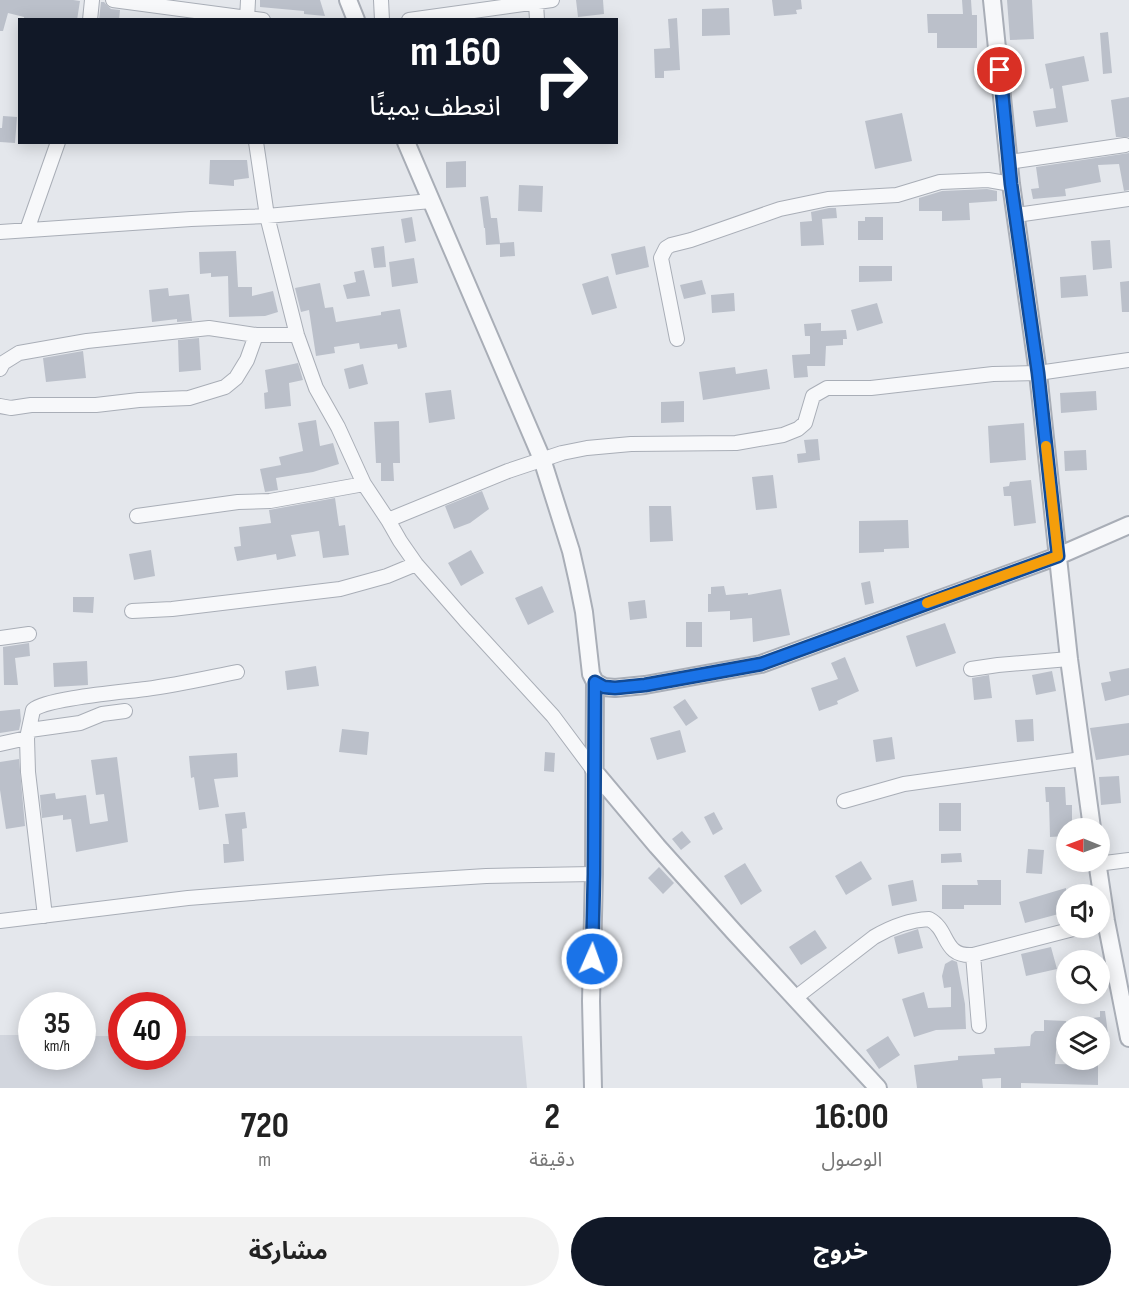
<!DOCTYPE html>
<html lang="ar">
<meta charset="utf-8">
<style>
:root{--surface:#fff;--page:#f2f2f2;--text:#222;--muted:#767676;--accent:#111827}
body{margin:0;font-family:"Sofia Sans Condensed","Noto Sans Arabic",sans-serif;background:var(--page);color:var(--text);direction:rtl;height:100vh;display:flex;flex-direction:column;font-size:22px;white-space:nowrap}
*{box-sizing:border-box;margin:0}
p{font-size:20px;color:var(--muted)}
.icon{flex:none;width:33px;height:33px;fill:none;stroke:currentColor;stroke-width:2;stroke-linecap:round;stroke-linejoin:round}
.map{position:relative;height:1088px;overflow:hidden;direction:ltr}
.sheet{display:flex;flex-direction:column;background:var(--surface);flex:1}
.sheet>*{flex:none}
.guide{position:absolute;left:18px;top:18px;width:600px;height:126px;border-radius:0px;box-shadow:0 3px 15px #0003;direction:rtl;background:#111827;color:#fff;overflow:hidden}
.needle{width:39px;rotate:271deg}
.fabs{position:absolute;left:1056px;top:818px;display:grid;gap:12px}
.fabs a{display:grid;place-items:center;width:54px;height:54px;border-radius:50%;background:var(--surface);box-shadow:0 3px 15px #0003;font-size:30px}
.speed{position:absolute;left:18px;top:992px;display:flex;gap:12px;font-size:30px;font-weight:700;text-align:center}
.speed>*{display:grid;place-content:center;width:78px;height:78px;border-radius:50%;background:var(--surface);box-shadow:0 3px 15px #0003;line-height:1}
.speed small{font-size:15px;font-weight:400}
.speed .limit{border:9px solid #d22;background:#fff;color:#111}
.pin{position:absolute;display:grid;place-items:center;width:51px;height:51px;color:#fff;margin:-26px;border:3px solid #fff;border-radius:50%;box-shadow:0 2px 6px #0007}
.me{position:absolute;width:66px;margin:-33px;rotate:2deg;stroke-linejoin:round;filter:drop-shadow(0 0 4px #0008)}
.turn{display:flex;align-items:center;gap:21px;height:126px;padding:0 18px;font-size:27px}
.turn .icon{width:78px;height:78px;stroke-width:2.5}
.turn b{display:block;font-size:42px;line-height:51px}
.eta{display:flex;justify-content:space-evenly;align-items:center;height:102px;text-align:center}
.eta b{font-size:36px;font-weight:700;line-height:42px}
.cta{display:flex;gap:12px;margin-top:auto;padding:12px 18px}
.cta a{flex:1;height:69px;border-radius:36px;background:var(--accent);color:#fff;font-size:24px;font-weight:700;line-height:69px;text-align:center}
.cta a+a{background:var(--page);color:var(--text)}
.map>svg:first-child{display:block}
.built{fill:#d2d6de}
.building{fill:#bbc0ca}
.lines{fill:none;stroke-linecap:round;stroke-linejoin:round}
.minor-casing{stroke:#a9aeb7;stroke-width:16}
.tertiary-casing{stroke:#a9aeb7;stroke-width:20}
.minor{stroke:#f7f8fa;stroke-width:14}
.tertiary{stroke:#f7f8fa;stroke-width:16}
.route-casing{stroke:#114b97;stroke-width:15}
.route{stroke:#1a73e8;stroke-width:10}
.slow{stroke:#f59e0b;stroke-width:10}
</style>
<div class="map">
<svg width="1129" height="1088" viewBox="0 0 1129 1088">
<rect width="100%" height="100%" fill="#e4e7ec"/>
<path class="built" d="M0,1035H31L32,1056H82L83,1036H121L122,1056H172L173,1036H522L527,1088H0Z"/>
<path class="building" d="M0,0H73L80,1L77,20L24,18V17L8,13L3,31H0Z
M260,0H320L325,16L304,14V11L260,7Z
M576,0H603L604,14L578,17Z
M772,0H801L802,9L796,10L797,14L774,16Z
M962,0H971L972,15H977V48H937V33H928L927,14H963Z
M1007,0H1032L1034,39L1010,40Z
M101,2H104L111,9L120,10L119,20H99Z
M729,8L730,35L702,36V9Z
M677,18L680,70L664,71V78H655L654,49L670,48L668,19Z
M1108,32L1112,73L1103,74L1100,33Z
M1084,56L1089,81L1062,86L1068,122L1036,127L1033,111L1056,108L1053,88L1050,89L1045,64Z
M1129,97V137H1116L1111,100Z
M902,113L912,161L875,169L865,121Z
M3,116L17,117L15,143L0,142V128H2Z
M1129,153V190L1124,191L1119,164L1098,165L1101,182L1065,189L1066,196L1033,199L1031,189L1039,188L1036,167Z
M210,160H247L249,178L234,180V186L209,184Z
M466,161V187L446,188V162Z
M519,185L543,186L542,212L518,211Z
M987,189L997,191V201L969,203L970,220L942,221V211H919V198L942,191Z
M488,196L491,218H497L500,244L486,245L485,228H484L480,197Z
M829,208H836L837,218L822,219L824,245L801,246L800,222L812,221L811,212Z
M412,217L416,241L405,243L401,219Z
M865,217H883V240H858V221H865Z
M1110,240L1112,268L1093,270L1091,241Z
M514,242L515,256L500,257V243Z
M384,246L386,267L374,268L371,248Z
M645,246L649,267L616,275L611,254Z
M236,251L238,287H252V296L273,291L278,312L265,316L229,317L228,276L211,277V273L200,274L199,252Z
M414,258L418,283L392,287L389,262Z
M859,266H892V281L859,282Z
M364,270L370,296L347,299L343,285L356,282L354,272Z
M1086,275L1088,296L1061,298L1060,277Z
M608,276L617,308L592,315L582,284Z
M702,280L706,294L684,299L680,285Z
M1129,281V312H1122L1120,282Z
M320,283L325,308L333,307L336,322L381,315V312L400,309L407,347L398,349L397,344L360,349L359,343L334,347L335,353L316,356L309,310L301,312L295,288Z
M168,288L169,296L189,294L192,321L177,322V319L152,322L149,290Z
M734,293L735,311L712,313L711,295Z
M877,303L883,323L857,331L851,310Z
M821,323V331L846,330L847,339H843V345L826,346L825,366H807L808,377L794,378L792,355L810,354V336H805L804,324Z
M199,338L201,370L179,372L178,340Z
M83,351L86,378L46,382L43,358Z
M298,363L303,380L289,383L291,406L265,409L264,393L268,392L265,370Z
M363,364L368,384L349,389L344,369Z
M735,367L736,374L767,369L770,389L703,400L699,372Z
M451,390L455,419L429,423L425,393Z
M1096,391L1097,410L1061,413L1060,393Z
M684,401V422L661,423V402Z
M316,420L320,446L333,443L339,464L313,472L276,478L278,490L265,492L260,469L281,465L279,457L303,451L298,423Z
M399,421L400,463H393L394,481H381V463H376L374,422Z
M1024,423L1026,460L990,463L988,426Z
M818,439L820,460L798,463L797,454L806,453L804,440Z
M1086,450L1087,470L1065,471L1064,451Z
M773,475L777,508L756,510L752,477Z
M1031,480L1036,523L1014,526L1011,496H1004L1003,487L1009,486L1010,482Z
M482,491L489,509L470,523L454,529L445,506Z
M335,498L339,526L345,525L349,555L323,558L319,531L291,535L296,556L277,560L276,554L237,561L234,547L241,546L239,527L271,523L269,510Z
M649,506H671L673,541L650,542Z
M908,520L909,548L884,549V552L859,553V521Z
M151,550L155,576L134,580L129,554Z
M471,550L484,573L461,586L448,563Z
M870,581L874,603L865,605L861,583Z
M542,586L554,612L528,625L515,598Z
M724,586L726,595L748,593V595L781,589L790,635L753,642L752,618L730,620V611L708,612V594H711V587Z
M73,597H94L93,613L73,612Z
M645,600L647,618L630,620L628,602Z
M686,622H702V647H686Z
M945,623L956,653L916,667L906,636Z
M29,643L30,656L15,658L18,685H4L3,647Z
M845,657L859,691L837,701L838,704L819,711L811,688L838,679L831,663Z
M87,661L88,685L54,687L53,663Z
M316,666L319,686L287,690L285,671Z
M1129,668V695L1105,701L1101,683L1111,681L1109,672Z
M1052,671L1056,691L1036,695L1032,675Z
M989,675L992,698L974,700L972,678Z
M685,699L698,718L686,726L673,707Z
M20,709L21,721L19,730L0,733V711Z
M1033,719L1034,741L1017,742L1015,720Z
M1129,723V755L1096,760L1090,728Z
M342,729L369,732L367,755L339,752Z
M680,730L686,752L657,760L650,738Z
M892,737L895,759L876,762L873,740Z
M545,752L555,753L554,772L544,771Z
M237,753L238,777L214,779L219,807L199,810L194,777L191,778L189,756Z
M117,757L128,842L76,852L71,819L63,820V815L42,818L40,795L55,793L56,799L86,795L90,824L108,821L104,794L96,795L91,760Z
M19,759L25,826L6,829L0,790V762Z
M1119,776L1121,803L1101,805L1099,777Z
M1045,787H1065L1066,805H1072V828H1066V836L1050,837L1049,802H1046Z
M939,803H961V831H939Z
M245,812L247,828L242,829L244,861L224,863L223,844H229L225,814Z
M714,812L723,829L713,835L704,817Z
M682,831L691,842L681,850L672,839Z
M1028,849L1044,850L1042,874L1026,873Z
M961,853L962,862L941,863V854Z
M861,861L872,879L846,895L835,876Z
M745,863L762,891L741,905L724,876Z
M659,867L674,883L663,894L648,878Z
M913,880L917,901L892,906L888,885Z
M977,880H1001V905H964V909H942V885H978Z
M1066,888V912L1025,923L1019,902Z
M918,929L923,948L898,954L894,937Z
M815,930L827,948L801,965L789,947Z
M1051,947L1057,969L1026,976L1021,954Z
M952,960L957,962L965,1004L966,1029L936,1030L914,1037L902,999L924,992L928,1008L951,1007V987L944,988L942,976L945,964Z
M1100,1011H1105L1109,1041L1100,1042V1026H1077V1020L1100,1017Z
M1044,1020L1066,1021V1038H1057L1055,1064L1098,1065V1085L1021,1083V1088H1001V1078L982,1079L983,1088H917L914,1065L958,1060V1056L995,1054L994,1048L1030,1046L1031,1035L1035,1031H1044Z
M888,1036L900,1055L879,1069L866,1050Z"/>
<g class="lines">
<g class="minor-casing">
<path id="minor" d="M113,0L263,20
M381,0L382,20
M536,3L537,20
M90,20L92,0
M247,20L248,0
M409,20L552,0
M256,142L267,216L297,335L316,388L338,427L364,484L388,520L400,541L416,564L465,620L553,716L594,771
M1009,162L1125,145
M1016,215L1129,199
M27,230L58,142
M0,232L191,219L267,216L431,201
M677,339L661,258L666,248L671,245L691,240L780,209L828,199L897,195L940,182L988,180L1011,184
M0,369L3,363L19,353L87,341L209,328L256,335H297
M0,406L11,408L31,405H96L139,400L189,398L225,387L236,378L247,360L256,335
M137,516L238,502L270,501L364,484
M388,520L508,471L562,453L587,448L631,444L736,443L783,435L798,429L805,423L813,396L827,388H871L993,374L1038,373L1129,360
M132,611L172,609L340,589L387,576L416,564
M0,638L29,634
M971,669L998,665L1069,659
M30,730L80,723L102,714L125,711
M0,744L27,738
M844,801L904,784L1082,759
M1097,864L1129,860
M45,916L28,772L27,738L33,710C47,698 124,692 146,689C177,685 207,678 237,672
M0,921L188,898L391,882L486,876L594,874
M795,998L874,937C891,927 909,920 929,919C950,930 942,957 973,955
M979,1026L973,955L1081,927"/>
</g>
<g class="tertiary-casing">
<path id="tertiary" d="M348,0L356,20
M992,0L1011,184L1038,373L1069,659L1092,828
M406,142L542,459L571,551L578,582L584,612L591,674L595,682L604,687L615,688L645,685L761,664L1058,556L1129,525
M594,771L657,846L734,932L878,1088
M1097,861L1106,921L1129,1038
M593,1088L591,1001L594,874L595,682"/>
</g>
<use href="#minor" class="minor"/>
<use href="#tertiary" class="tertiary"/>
</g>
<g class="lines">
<g class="route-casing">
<path id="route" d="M592,959L594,874L595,682L604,687L615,688L645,685L761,664L1058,556L1038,373L1011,184L1000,70"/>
</g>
<use href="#route" class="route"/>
<path class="slow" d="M927,603L1058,556L1046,446"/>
</g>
</svg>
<div class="fabs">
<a><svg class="needle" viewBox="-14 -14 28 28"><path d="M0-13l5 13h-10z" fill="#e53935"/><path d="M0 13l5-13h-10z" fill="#767676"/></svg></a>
<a><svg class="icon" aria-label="sound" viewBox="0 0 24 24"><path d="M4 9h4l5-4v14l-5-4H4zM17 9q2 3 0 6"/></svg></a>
<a><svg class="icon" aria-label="search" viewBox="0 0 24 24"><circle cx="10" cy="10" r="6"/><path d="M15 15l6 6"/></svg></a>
<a><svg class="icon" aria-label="layers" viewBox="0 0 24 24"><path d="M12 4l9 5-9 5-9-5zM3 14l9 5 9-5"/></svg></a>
</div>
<div class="speed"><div>35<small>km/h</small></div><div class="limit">40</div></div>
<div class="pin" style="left:1000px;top:70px;background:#d93025"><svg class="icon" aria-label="arrive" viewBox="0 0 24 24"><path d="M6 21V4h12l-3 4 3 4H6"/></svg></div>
<svg class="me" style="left:592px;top:959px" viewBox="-20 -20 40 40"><circle r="17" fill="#1a73e8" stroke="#fff" stroke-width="3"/><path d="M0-11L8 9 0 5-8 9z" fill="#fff"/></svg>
<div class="guide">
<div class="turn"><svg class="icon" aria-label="right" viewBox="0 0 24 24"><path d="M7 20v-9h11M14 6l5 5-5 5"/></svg><div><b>160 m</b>انعطف يمينًا</div></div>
</div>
</div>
<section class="sheet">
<div class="eta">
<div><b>16:00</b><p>الوصول</p></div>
<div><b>2</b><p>دقيقة</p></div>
<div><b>720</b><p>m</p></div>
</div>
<div class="cta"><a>خروج</a><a>مشاركة</a></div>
</section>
